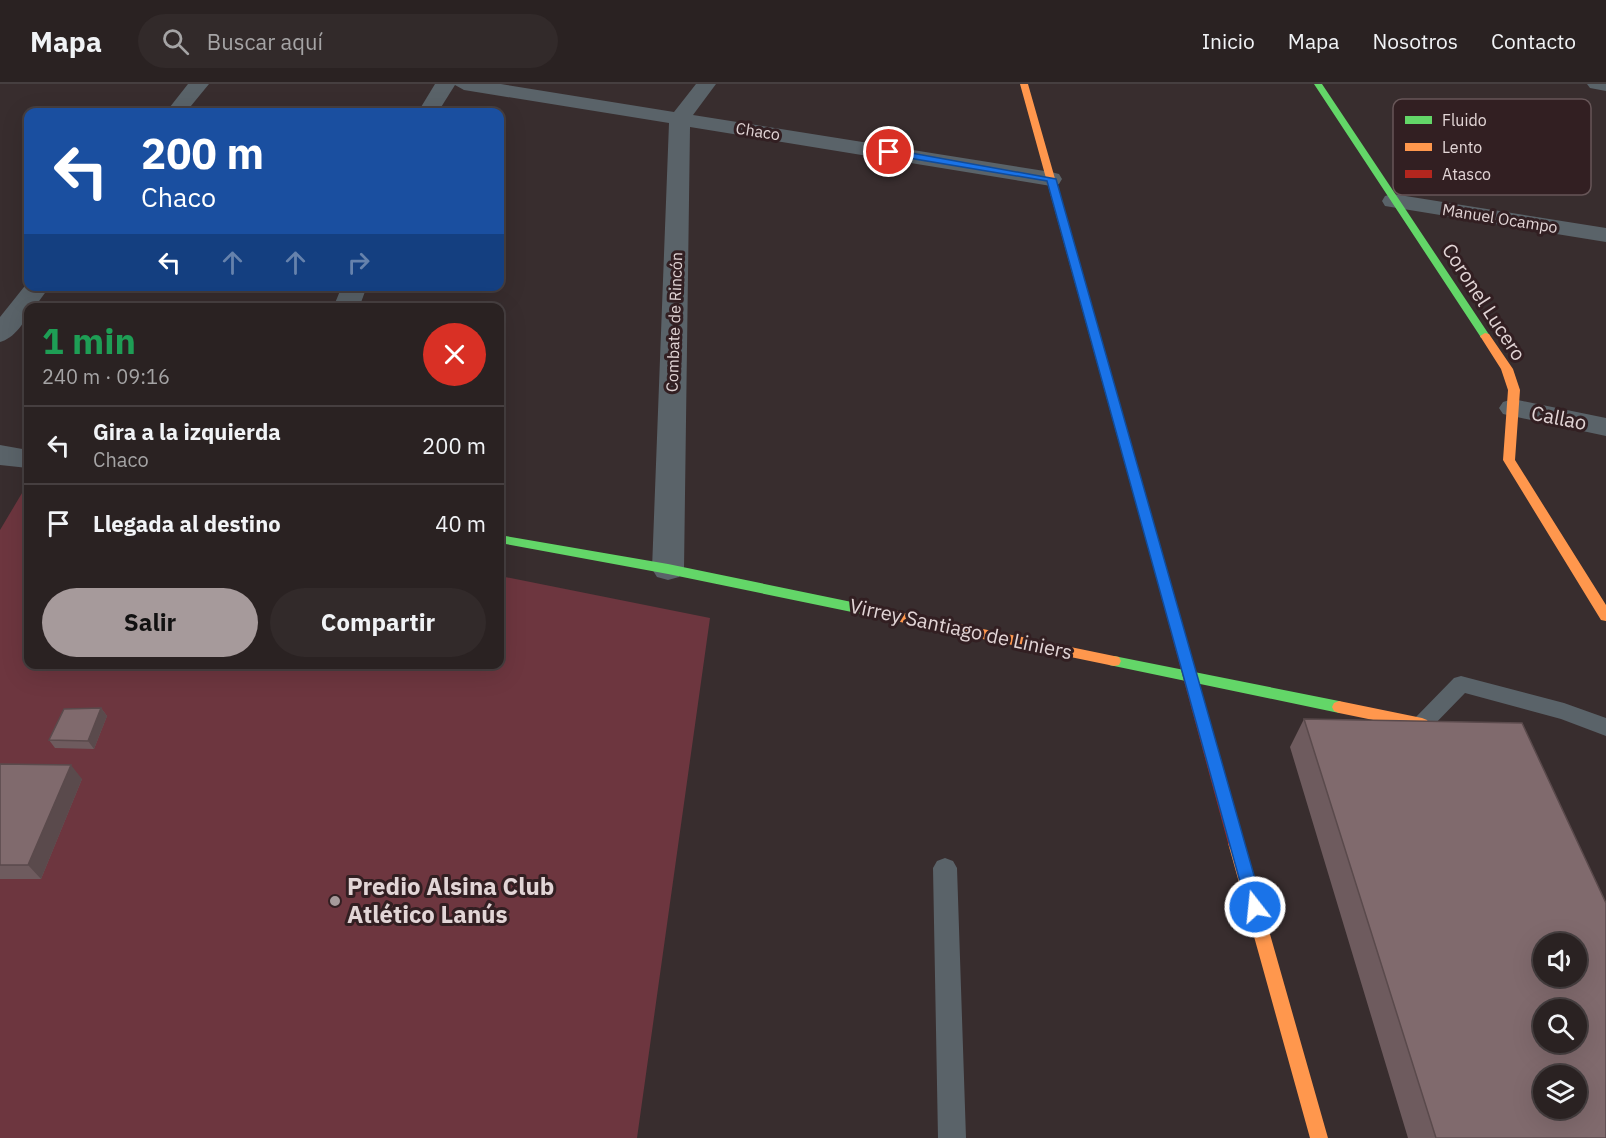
<!DOCTYPE html>
<html lang="es">
<meta charset="utf-8">
<style>
:root{--surface:#2a2222;--page:#322a2a;--text:#f1f3f6;--muted:#a5a4a5;--line:#463f40;--accent:#a69a9b}
body{margin:0;font-family:"IBM Plex Sans",sans-serif;background:var(--page);color:var(--text);height:100vh;display:flex;flex-direction:column;font-size:22px;white-space:nowrap}
*{box-sizing:border-box;margin:0}
p{font-size:20px;color:var(--muted)}
.icon{flex:none;width:33px;height:33px;fill:none;stroke:currentColor;stroke-width:2;stroke-linecap:round;stroke-linejoin:round}
.map{position:relative;flex:1;overflow:hidden}
.drawer{position:absolute;left:24px;top:219px;width:480px;height:366px;display:flex;flex-direction:column;background:var(--surface);border-radius:12px;box-shadow:0 6px 24px #0002,0 0 0 2px var(--line)}
.drawer>*{flex:none}
.hud{position:absolute;left:24px;top:24px;width:480px;height:183px;border-radius:12px;box-shadow:0 6px 24px #0002,0 0 0 2px var(--line);background:#1a4fa0;color:#fff;overflow:hidden}
.tools{position:absolute;left:1533px;top:849px;display:grid;gap:12px}
.tools a{display:grid;place-items:center;width:54px;height:54px;border-radius:50%;background:var(--surface);box-shadow:0 6px 24px #0002,0 0 0 2px var(--line);font-size:30px}
.pin{position:absolute;display:grid;place-items:center;width:51px;height:51px;color:#fff;margin:-26px;border:3px solid #fff;border-radius:50%;box-shadow:0 2px 6px #0007}
.me{position:absolute;width:66px;margin:-33px;rotate:344deg;stroke-linejoin:round;filter:drop-shadow(0 0 4px #0008)}
.turn{display:flex;align-items:center;gap:21px;height:126px;padding:0 18px;font-size:27px}
.turn .icon{width:78px;height:78px;stroke-width:2.5}
.turn b{display:block;font-size:42px;line-height:51px}
.lanes{display:flex;align-items:center;height:57px;padding:0 18px;background:#0003;justify-content:center;gap:30px;direction:ltr}
.lanes .off{opacity:.35}
.round{display:grid;place-items:center;flex:none;width:63px;height:63px;border-radius:32px;background:var(--page)}
.head{display:flex;align-items:center;justify-content:space-between;height:102px;padding:0 18px}
h1{font-size:36px;font-weight:800;line-height:45px;color:#1e9e55}
.cta{display:flex;gap:12px;margin-top:auto;padding:12px 18px}
.cta a{flex:1;height:69px;border-radius:36px;background:var(--accent);color:#111;font-size:24px;font-weight:800;line-height:69px;text-align:center}
.cta a+a{background:var(--page);color:var(--text)}
ul{padding:0;list-style:none}
li{display:flex;align-items:center;gap:18px;height:78px;padding:0 18px;border-top:2px solid var(--line)}
li div{flex:1}
li b{display:block;font-size:22px}
li em{font-style:normal}
header{display:flex;align-items:center;gap:36px;box-sizing:border-box;height:84px;padding:0 30px;background:var(--surface);border-bottom:2px solid var(--line)}
header strong{font-size:28px}
nav{display:flex;gap:33px;margin-inline-start:auto;font-size:21px}
.search{width:420px;height:54px;background:var(--page);display:flex;align-items:center;gap:15px;box-sizing:border-box;padding:0 21px;border-radius:33px;color:var(--muted);font-size:22px}
.map>svg:first-child{display:block}
.green{fill:#6d363f}
.lines{fill:none;stroke-linecap:round;stroke-linejoin:round}
.lane{fill:#5a6369;fill-rule:evenodd}
.street{fill:#5a6369;fill-rule:evenodd}
.fast{fill:#63d668;fill-rule:evenodd}
.slow{fill:#ff974d;fill-rule:evenodd}
.jam{fill:#b3261e;fill-rule:evenodd}
.wall{fill:#6e5b5e}
.shaded-wall{fill:#5a4a4c}
.building{fill:#806a6d;stroke:#5a4a4c;stroke-width:1.5;fill-rule:evenodd}
.route{fill:#1a73e8;stroke:#114b97;stroke-width:1.5}
.poi-dot{fill:#a69a9b;stroke:#321f22;stroke-width:2}
.labels{text-anchor:middle;stroke-width:6;stroke-linejoin:round;paint-order:stroke}
.far-street-label{font-size:16px;fill:#e2d5d6;stroke:#321f22}
.street-label{font-size:20px;fill:#e2d5d6;stroke:#321f22}
.near-poi-label{font-size:24px;font-weight:bold;fill:#e2d5d6;stroke:#321f22;text-anchor:start}
.key{fill:#321f22;stroke:#675658;stroke-width:1.5}
.key-label{font-size:16px;fill:#e2d5d6}
</style>
<header>
<strong>Mapa</strong>
<div class="search"><svg class="icon" aria-label="search" viewBox="0 0 24 24"><circle cx="10" cy="10" r="6"/><path d="M15 15l6 6"/></svg>Buscar aquí</div>
<nav><a>Inicio</a><a>Mapa</a><a>Nosotros</a><a>Contacto</a></nav>
</header>
<div class="map">
<svg width="1606" height="1054" viewBox="0 0 1606 1054">
<rect width="100%" height="100%" fill="#382d2e"/>
<path class="green" d="M28,399V580H500V492L710,534L637,1054H0V446Z"/>
<g class="lines">
<path class="lane" d="M1461,592L1564,619L1606,634V652L1561,635L1465,609L1429,646L1422,649L1415,646L1411,640L1415,634L1454,594Z
M945,774L953,777L957,784L966,1054H938L933,784L937,777Z"/>
<path class="street" d="M188,0H209L186,28H166Z
M435,0H501L674,28L696,0H716L693,31L1051,88L1059,90L1062,95L1059,100L1051,102L690,43L684,485L679,493L668,496L657,493L652,485L669,39L464,6L455,1L438,28H418Z
M1587,0H1606V7L1590,4Z
M1393,110L1606,144V158L1385,122L1382,117L1385,112Z
M28,198V202H50L34,224H28C28,237 13,255 0,258V233Z
M342,202H367L359,224H333Z
M1513,315L1606,334V352L1503,330L1499,324L1503,318Z
M0,361L28,366V384L0,381Z"/>
<path class="fast" d="M1314,0H1322L1490,252L1489,254H1481L1480,252Z
M500,451L668,480L876,523L883,528L876,533L668,490L500,459Z
M1114,572L1339,617L1344,619L1346,623L1344,627L1339,629L1114,582L1109,581L1107,577L1109,573Z"/>
<path class="slow" d="M1020,0H1028L1154,442L1152,445L1148,446L1142,442Z
M1485,249L1489,250L1513,285L1520,306L1515,376L1606,521V537L1601,536L1503,376L1508,306L1501,285L1480,252Z
M876,523L1114,572L1119,573L1121,577L1119,581L1114,582L871,532L869,528L871,524Z
M1339,617L1422,634L1427,636L1429,640L1427,644L1422,646L1339,629L1334,627L1332,623L1334,619Z
M1236,752L1242,754L1244,759L1328,1054H1310L1228,759L1230,754Z"/>
<path class="jam" d="M1148,438L1154,442L1244,759L1242,764L1236,766L1230,764L1228,759L1142,442Z"/>
</g>
<path class="wall" d="M101,624L107,632L94,665L55,664L49,656Z
M1304,635L1606,1054H1408L1290,663Z
M0,680L82,695L41,795H0Z"/>
<path class="shaded-wall" d="M101,624L107,632L94,665L88,657Z
M71,681L82,695L41,795L28,781Z"/>
<path class="building" d="M101,624L88,657L49,656L64,625Z
M1304,635L1522,639L1606,819V1054H1436ZM1544,860H1576V892H1544ZM1544,926H1576V958H1544ZM1544,992H1576V1024H1544Z
M0,680L71,681L28,781H0Z"/>
<path class="route" d="M889,65L1056,95L1263,823L1261,828L1255,831L1249,828L1247,823L1047,97L885,70V66Z"/>
<circle class="poi-dot" cx="335" cy="817" r="6"/>
<g class="labels">
<g class="far-street-label">
<text transform="translate(758 47) rotate(9)" y="6">Chaco</text>
<text transform="translate(1500 134) rotate(9)" y="6">Manuel Ocampo</text>
<text transform="translate(674 238) rotate(-88)" y="6">Combate de Rincón</text>
</g>
<g class="street-label">
<text transform="translate(1484 218) rotate(57)" y="7">Coronel Lucero</text>
<text transform="translate(1559 334) rotate(11)" y="7">Callao</text>
<text transform="translate(961 545) rotate(12)" y="7">Virrey Santiago de Liniers</text>
</g>
<g class="near-poi-label">
<text x="347" y="811">Predio Alsina Club<tspan x="347" dy="28">Atlético Lanús</tspan></text>
</g>
</g>
<rect x="1393" y="15" width="198" height="96" rx="9" class="key"/>
<rect x="1405" y="32" width="27" height="8" fill="#63d668"/>
<rect x="1405" y="59" width="27" height="8" fill="#ff974d"/>
<rect x="1405" y="86" width="27" height="8" fill="#b3261e"/>
<g class="key-label">
<text x="1442" y="42">Fluido</text>
<text x="1442" y="69">Lento</text>
<text x="1442" y="96">Atasco</text>
</g>
</svg>
<div class="tools">
<a><svg class="icon" aria-label="sound" viewBox="0 0 24 24"><path d="M4 9h4l5-4v14l-5-4H4zM17 9q2 3 0 6"/></svg></a>
<a><svg class="icon" aria-label="search" viewBox="0 0 24 24"><circle cx="10" cy="10" r="6"/><path d="M15 15l6 6"/></svg></a>
<a><svg class="icon" aria-label="layers" viewBox="0 0 24 24"><path d="M12 4l9 5-9 5-9-5zM3 14l9 5 9-5"/></svg></a>
</div>
<div class="pin" style="left:889px;top:68px;background:#d93025"><svg class="icon" aria-label="arrive" viewBox="0 0 24 24"><path d="M6 21V4h12l-3 4 3 4H6"/></svg></div>
<svg class="me" style="left:1255px;top:823px" viewBox="-20 -20 40 40"><circle r="17" fill="#1a73e8" stroke="#fff" stroke-width="3"/><path d="M0-11L8 9 0 5-8 9z" fill="#fff"/></svg>
<div class="hud">
<div class="turn"><svg class="icon" aria-label="left" viewBox="0 0 24 24"><path d="M17 20v-9H6M10 6l-5 5 5 5"/></svg><div><b>200 m</b>Chaco</div></div>
<div class="lanes"><svg class="icon" aria-label="left" viewBox="0 0 24 24"><path d="M17 20v-9H6M10 6l-5 5 5 5"/></svg><svg class="icon off" aria-label="ahead" viewBox="0 0 24 24"><path d="M12 20V5M6 11l6-6 6 6"/></svg><svg class="icon off" aria-label="ahead" viewBox="0 0 24 24"><path d="M12 20V5M6 11l6-6 6 6"/></svg><svg class="icon off" aria-label="right" viewBox="0 0 24 24"><path d="M7 20v-9h11M14 6l5 5-5 5"/></svg></div>
</div>
<section class="drawer">
<div class="head"><div><h1>1 min</h1><p>240 m · 09:16</p></div><a class="round" style="background:#d93025;color:#fff"><svg class="icon" aria-label="close" viewBox="0 0 24 24"><path d="M6 6l12 12M18 6L6 18"/></svg></a></div>
<ul>
<li><svg class="icon" aria-label="left" viewBox="0 0 24 24"><path d="M17 20v-9H6M10 6l-5 5 5 5"/></svg><div><b>Gira a la izquierda</b><p>Chaco</p></div><em>200 m</em></li>
<li><svg class="icon" aria-label="arrive" viewBox="0 0 24 24"><path d="M6 21V4h12l-3 4 3 4H6"/></svg><div><b>Llegada al destino</b></div><em>40 m</em></li>
</ul>
<div class="cta"><a>Salir</a><a>Compartir</a></div>
</section>
</div>
